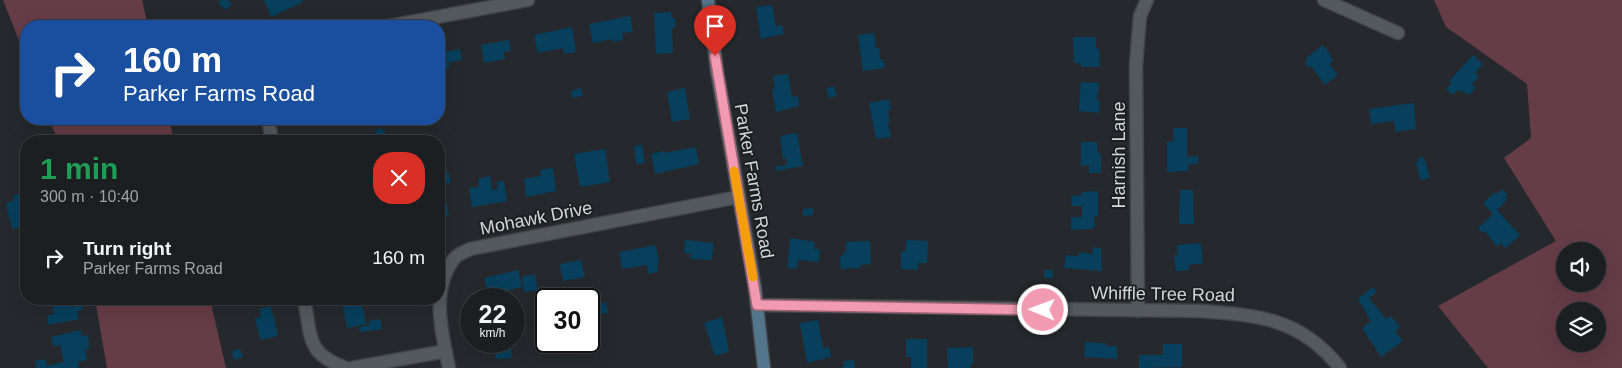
<!DOCTYPE html>
<meta charset="utf-8">
<style>
:root{--surface:#1c1f22;--page:#292c2f;--text:#f1f3f6;--muted:#a0a2a5;--line:#3a3d40}
body{margin:0;font-family:Arial,sans-serif;background:var(--page);color:var(--text);height:100vh;display:flex;flex-direction:column;font-size:19px;white-space:nowrap}
*{box-sizing:border-box;margin:0}
p{font-size:16px;color:var(--muted)}
.icon{flex:none;width:28px;height:28px;fill:none;stroke:currentColor;stroke-width:2;stroke-linecap:round;stroke-linejoin:round}
.map{position:relative;flex:1;overflow:hidden}
.drawer{position:absolute;left:20px;top:135px;width:425px;height:170px;display:flex;flex-direction:column;background:var(--surface);border-radius:20px;box-shadow:0 5px 20px #0002,0 0 0 1px var(--line)}
.drawer>*{flex:none}
.banner{position:absolute;left:20px;top:20px;width:425px;height:105px;border-radius:20px;box-shadow:0 5px 20px #0002,0 0 0 1px var(--line);background:#1a4fa0;color:#fff;overflow:hidden}
.fabs{position:absolute;left:1556px;top:242px;display:grid;gap:10px}
.fabs a{display:grid;place-items:center;width:50px;height:50px;border-radius:50%;background:var(--surface);box-shadow:0 5px 20px #0002,0 0 0 1px var(--line);font-size:25px}
.speed{position:absolute;left:460px;top:288px;display:flex;gap:10px;font-size:25px;font-weight:700;text-align:center}
.speed>*{display:grid;place-content:center;width:65px;height:65px;border-radius:50%;background:var(--surface);box-shadow:0 5px 20px #0002,0 0 0 1px var(--line);line-height:1}
.speed small{font-size:12px;font-weight:400}
.speed .limit{border:2px solid #111;border-radius:8px;background:#fff;color:#111}
.pin{position:absolute;display:grid;place-items:center;width:42px;height:42px;color:#fff;margin:-51px -21px;border-radius:50% 50% 50% 0;rotate:-45deg;box-shadow:0 0 5px #0007}
.pin .icon{rotate:45deg}
.me{position:absolute;width:55px;margin:-28px;rotate:271deg;stroke-linejoin:round;filter:drop-shadow(0 0 4px #0008)}
.turn{display:flex;align-items:center;gap:18px;height:105px;padding:0 20px;font-size:22px}
.turn .icon{width:65px;height:65px;stroke-width:2.5}
.turn b{display:block;font-size:35px;line-height:42px}
.round{display:grid;place-items:center;flex:none;width:52px;height:52px;border-radius:20px;background:var(--page)}
.overview{display:flex;align-items:center;justify-content:space-between;height:85px;padding:0 20px}
h1{font-size:30px;font-weight:800;line-height:38px;color:#1e9e55}
ul{padding:0;list-style:none}
li{display:flex;align-items:center;gap:15px;height:75px;padding:0 20px}
li div{flex:1}
li b{display:block;font-size:19px}
li em{font-style:normal}
.map>svg:first-child{display:block}
.green{fill:#663c47;fill-rule:evenodd}
.building{fill:#073f5c}
.lines{fill:none;stroke-linecap:round;stroke-linejoin:round}
.street-casing{stroke:#414548;stroke-width:15}
.secondary-casing{stroke:#414548;stroke-width:15}
.street{stroke:#53595d;stroke-width:12}
.secondary{stroke:#54768c;stroke-width:12}
.route-casing{stroke:#9d6473;stroke-width:12}
.route{stroke:#f19ab1;stroke-width:9}
.slow{stroke:#f59e0b;stroke-width:9}
.labels{text-anchor:middle;stroke-width:4;stroke-linejoin:round;paint-order:stroke}
.street-label{font-size:18px;fill:#d3d7d9;stroke:#1b2023}
</style>
<div class="map">
<svg width="1622" height="368" viewBox="0 0 1622 368">
<rect width="100%" height="100%" fill="#25292d"/>
<path class="green" d="M3,0H142L148,26H26V58Z
M1434,0H1622V368H1488L1438,306L1556,241L1504,158L1531,138L1527,84L1446,27ZM1565,251H1598V284H1565ZM1565,311H1598V344H1565Z
M49,119H169L174,141H58Z
M95,299H210L226,368H107Z"/>
<path class="building" d="M221,0H227L232,4L226,10L218,3Z
M264,0H302L303,2L271,17Z
M772,5L776,26L782,25L784,34L761,39L756,7Z
M671,12L672,18H675V28H672L673,53L656,54L654,13Z
M630,16L633,32L622,33L623,40L613,42L612,39L593,43L589,24Z
M572,27L576,52L564,54L563,48L538,53L534,35Z
M874,33L876,48H879L880,59H883L885,68L863,71L858,35Z
M1073,37H1096V49L1099,48L1100,67H1081V63H1074Z
M509,40L511,51L504,52L505,59L484,63L481,45Z
M1323,45L1331,55L1330,56L1333,61L1329,64L1338,75L1325,85L1311,66L1309,68L1305,63L1307,61L1305,59Z
M460,49L462,60L448,63L450,68L440,70L442,79L439,80V53Z
M1473,55L1483,64L1475,73L1479,77L1472,84L1476,88L1469,95L1458,90L1453,95L1446,89L1452,83L1449,81Z
M788,74L792,97L798,96L799,106L776,112L772,89H775L773,76Z
M1081,82L1099,83L1097,101H1100L1099,113L1079,111Z
M834,86L837,96L829,98L826,88Z
M581,88L583,96L572,98L571,91Z
M685,88L690,119L672,122L667,92Z
M889,99L891,110H888L890,122L888,123L891,137L876,139L869,103Z
M1414,103L1416,129L1395,132L1394,121L1371,124L1369,109Z
M381,127L388,137L381,141L375,132Z
M1173,128H1187V157L1198,156V164H1188V171L1167,172V142L1174,141Z
M797,133L803,166L776,171V166L787,165L786,158L783,159L780,136Z
M328,136L329,141H312V139Z
M1081,142H1097L1098,154L1101,153V173H1089V165L1081,166Z
M642,145L645,163L636,164L634,146Z
M696,147L699,164L655,174L651,154L664,151V153Z
M605,149L610,182L580,187L574,154Z
M1424,157L1430,178L1420,180L1416,162L1419,161L1418,158Z
M553,168L556,191L526,197L524,179L541,176L540,170Z
M448,171L451,182L443,184L441,174Z
M490,176L492,190L498,189L497,182L504,181L507,201L472,207L469,188L479,187L478,179Z
M1502,189L1508,195L1505,198L1507,200L1497,210L1520,235L1506,248L1501,243L1497,247L1485,231L1483,233L1478,228L1493,214L1483,203L1495,192L1497,194Z
M1180,190H1193L1194,224H1179Z
M1098,191V216H1094L1095,227L1092,229L1071,230V217H1082V206H1072L1071,196L1082,195V192Z
M20,194L21,199L26,198V218L20,219L22,227L12,229L6,203L14,201L13,195Z
M447,203L449,216L439,218V205Z
M813,208V215L803,216V209Z
M790,238L815,242L814,249H820L819,262L798,260L797,269L787,268Z
M685,240L714,243L712,260L690,259L691,254L684,253Z
M906,240L928,241L927,263H918V270L901,269V251H906Z
M870,241L871,264L860,265V268L841,269L840,257L846,251V242Z
M1201,243L1203,263L1189,265V270L1176,271L1174,255H1178L1177,245Z
M656,245L659,263H657L658,272L648,274L647,265L622,269L619,252Z
M1093,247L1101,248L1102,271L1064,268L1066,255L1078,256L1079,252L1092,254Z
M581,260L585,277L563,281L560,264Z
M518,270L522,287L488,295L484,278Z
M1044,270H1053V278H1044Z
M535,274L538,290L524,292L522,277Z
M1373,287L1377,292L1369,298L1386,319L1391,316L1400,327L1395,331L1403,341L1381,357L1362,328L1371,321L1358,299Z
M51,299H78L79,303L81,302L83,310L77,311L79,319L48,325L47,316L54,314Z
M342,299H361L366,324L347,328Z
M606,302L608,313L601,314L599,303Z
M271,306L278,336L260,340L255,318L261,317L259,309Z
M546,310V319L540,322L537,313Z
M722,317L729,352L715,356L704,323Z
M380,319L382,329L360,332L359,327L370,325L369,321Z
M818,320L823,348L829,347L831,357L807,363L800,323Z
M81,330L82,336L88,335L89,343V349L85,350L87,360L78,362L79,368H36L35,361L46,359L47,366L64,362L60,345L54,347L51,337Z
M906,339H927V368H911V357H906Z
M485,341H510L512,358L496,359L495,351L486,352Z
M1085,342L1106,343V346H1117V359L1084,357Z
M1163,344H1182V367L1139,368V355H1163Z
M973,347V364L970,365V368H948L947,348Z
M240,349L243,357L234,360L232,351Z
M854,360L855,368H841L844,366V361Z"/>
<g class="lines">
<g class="street-casing">
<path id="street" d="M1324,0L1398,33
M389,26L528,0
M268,119L272,141
M304,299C312,337 305,353 346,368
M757,305L1200,311C1257,315 1301,318 1340,368
M1138,311L1136,65L1140,16L1147,0
M352,368L446,351
M449,368C442,332 430,291 454,259C457,254 465,252 470,249L738,197"/>
</g>
<g class="secondary-casing">
<path id="secondary" d="M708,0L717,71L755,288L764,368"/>
</g>
<use href="#street" class="street"/>
<use href="#secondary" class="secondary"/>
</g>
<g class="lines">
<g class="route-casing">
<path id="route" d="M715,56L757,305L1043,310"/>
</g>
<use href="#route" class="route"/>
<path class="slow" d="M734,171L753,277"/>
</g>
<g class="labels">
<g class="street-label">
<text transform="translate(1119 155) rotate(-90)" y="6">Harnish Lane</text>
<text transform="translate(754 181) rotate(80)" y="6">Parker Farms Road</text>
<text transform="translate(536 218) rotate(-11)" y="6">Mohawk Drive</text>
<text transform="translate(1163 294) rotate(1)" y="6">Whiffle Tree Road</text>
</g>
</g>
</svg>
<div class="fabs">
<a><svg class="icon" aria-label="sound" viewBox="0 0 24 24"><path d="M4 9h4l5-4v14l-5-4H4zM17 9q2 3 0 6"/></svg></a>
<a><svg class="icon" aria-label="layers" viewBox="0 0 24 24"><path d="M12 4l9 5-9 5-9-5zM3 14l9 5 9-5"/></svg></a>
</div>
<div class="speed"><div>22<small>km/h</small></div><div class="limit">30</div></div>
<div class="pin" style="left:715px;top:56px;background:#d93025"><svg class="icon" aria-label="arrive" viewBox="0 0 24 24"><path d="M6 21V4h12l-3 4 3 4H6"/></svg></div>
<svg class="me" style="left:1043px;top:310px" viewBox="-20 -20 40 40"><circle r="17" fill="#f19ab1" stroke="#fff" stroke-width="3"/><path d="M0-11L8 9 0 5-8 9z" fill="#fff"/></svg>
<div class="banner">
<div class="turn"><svg class="icon" aria-label="right" viewBox="0 0 24 24"><path d="M7 20v-9h11M14 6l5 5-5 5"/></svg><div><b>160 m</b>Parker Farms Road</div></div>
</div>
<section class="drawer">
<div class="overview"><div><h1>1 min</h1><p>300 m · 10:40</p></div><a class="round" style="background:#d93025;color:#fff"><svg class="icon" aria-label="close" viewBox="0 0 24 24"><path d="M6 6l12 12M18 6L6 18"/></svg></a></div>
<ul>
<li><svg class="icon" aria-label="right" viewBox="0 0 24 24"><path d="M7 20v-9h11M14 6l5 5-5 5"/></svg><div><b>Turn right</b><p>Parker Farms Road</p></div><em>160 m</em></li>
</ul>
</section>
</div>
